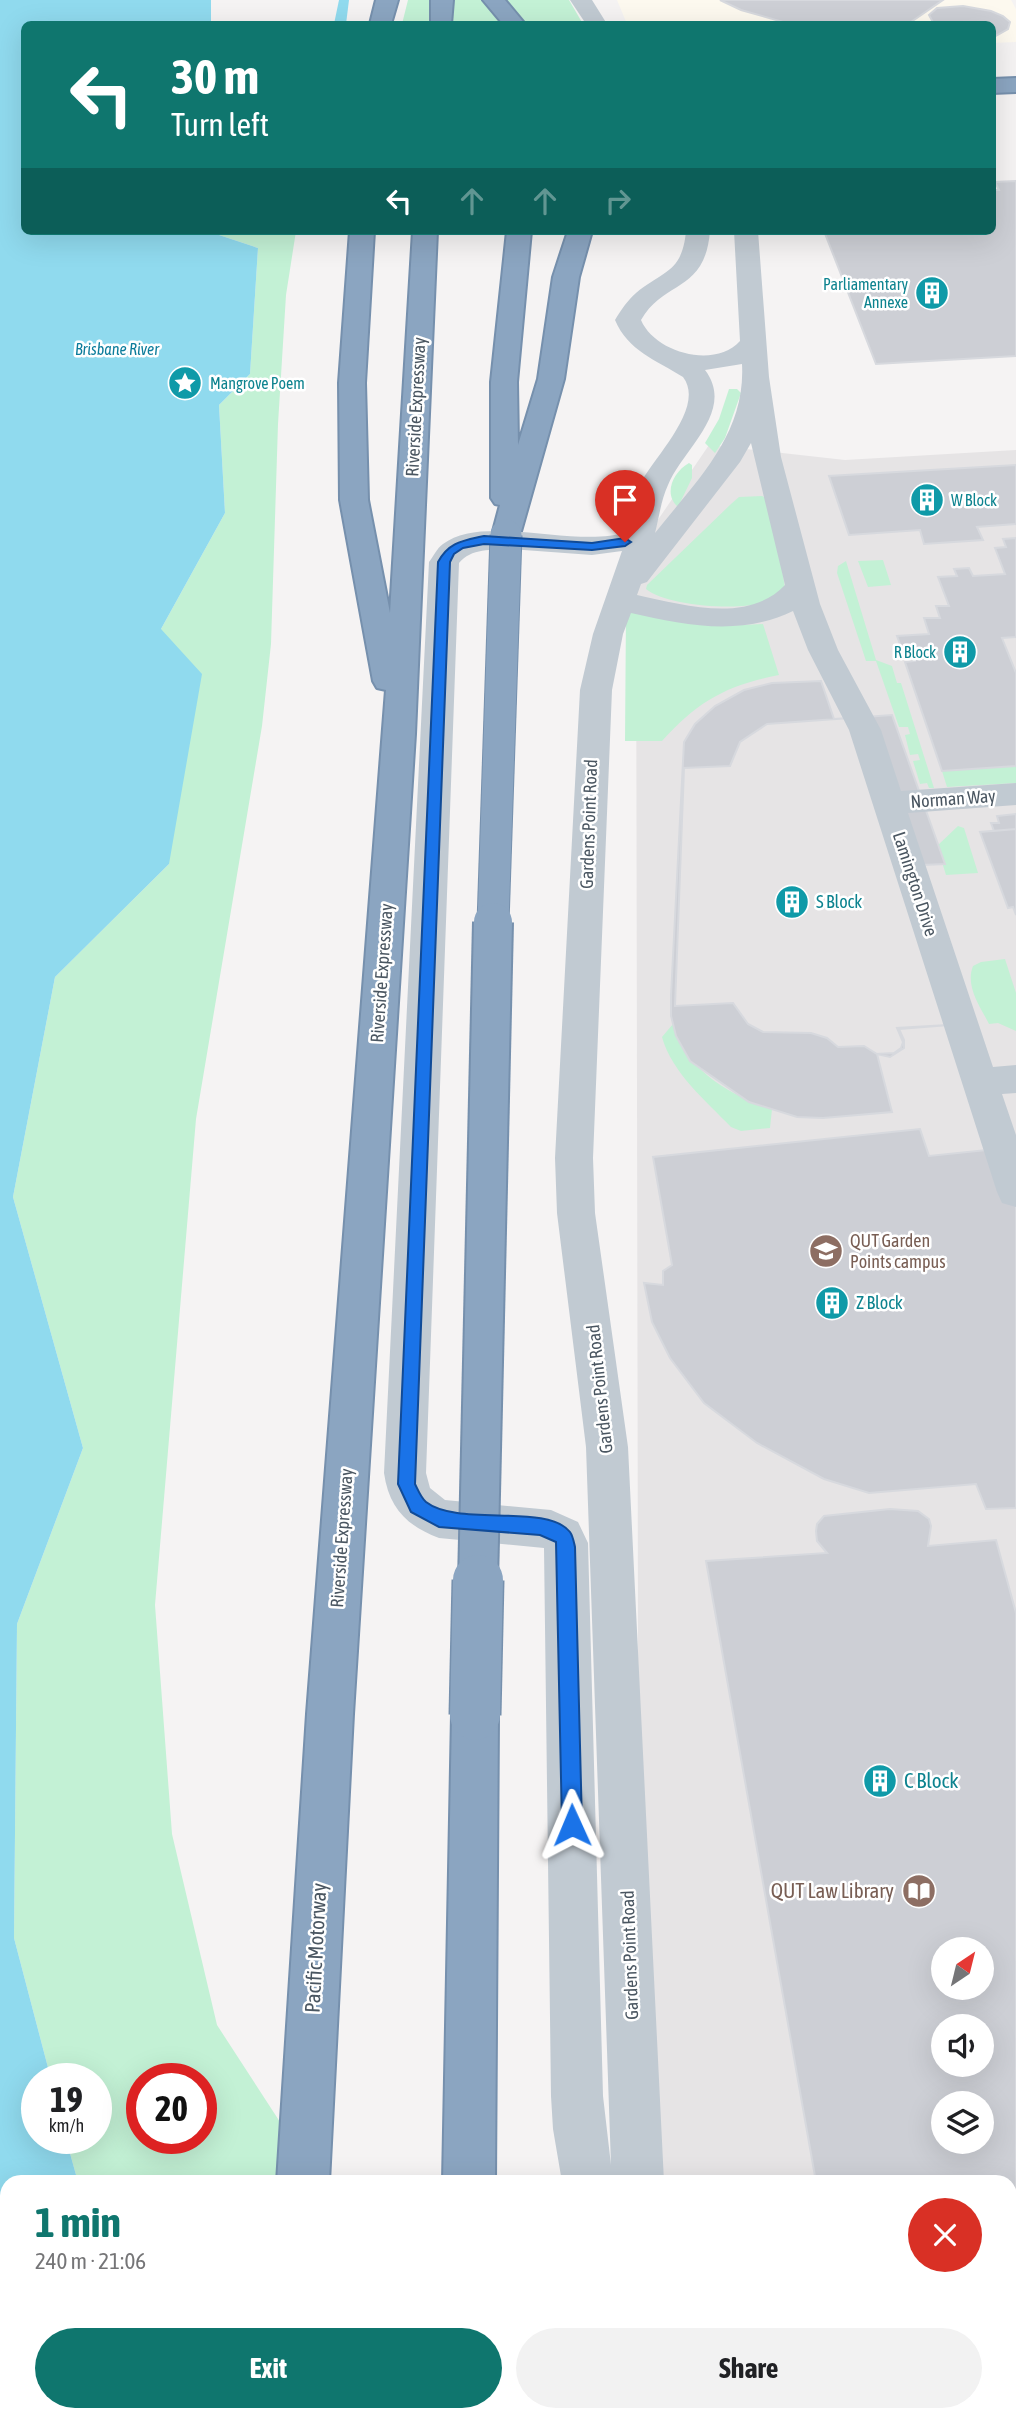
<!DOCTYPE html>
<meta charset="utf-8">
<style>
:root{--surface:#fff;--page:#f2f2f2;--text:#202124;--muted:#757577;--accent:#0f766e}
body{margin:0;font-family:"Asap Condensed",sans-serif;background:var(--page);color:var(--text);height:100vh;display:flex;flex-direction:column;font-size:26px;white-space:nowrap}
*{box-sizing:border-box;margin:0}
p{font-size:23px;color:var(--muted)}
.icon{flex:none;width:38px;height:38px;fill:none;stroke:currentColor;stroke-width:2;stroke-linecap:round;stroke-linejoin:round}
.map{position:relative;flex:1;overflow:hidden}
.drawer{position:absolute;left:0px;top:2175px;width:1017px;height:247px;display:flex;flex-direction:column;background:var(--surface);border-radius:21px 21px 0 0;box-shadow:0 7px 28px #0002}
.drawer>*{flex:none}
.hud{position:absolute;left:21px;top:21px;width:975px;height:214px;border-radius:10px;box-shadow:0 7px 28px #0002;background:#0f766e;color:#fff;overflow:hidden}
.needle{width:46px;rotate:35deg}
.buttons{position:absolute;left:931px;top:1937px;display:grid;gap:14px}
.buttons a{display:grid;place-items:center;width:63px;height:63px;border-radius:50%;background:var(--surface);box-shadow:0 7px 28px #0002;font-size:35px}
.speed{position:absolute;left:21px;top:2063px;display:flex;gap:14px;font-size:35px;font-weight:700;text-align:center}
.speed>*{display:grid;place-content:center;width:91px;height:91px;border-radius:50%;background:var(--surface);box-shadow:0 7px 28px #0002;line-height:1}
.speed small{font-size:18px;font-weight:400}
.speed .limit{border:10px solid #d22;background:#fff;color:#111}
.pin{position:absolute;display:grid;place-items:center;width:60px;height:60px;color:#fff;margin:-72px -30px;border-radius:50% 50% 50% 0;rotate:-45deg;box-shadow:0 0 7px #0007}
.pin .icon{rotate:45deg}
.me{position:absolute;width:77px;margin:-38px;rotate:359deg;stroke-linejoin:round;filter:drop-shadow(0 0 5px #0008)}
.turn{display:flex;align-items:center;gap:24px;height:147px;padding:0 35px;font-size:32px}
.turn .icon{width:91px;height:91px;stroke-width:2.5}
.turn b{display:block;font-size:49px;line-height:60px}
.lanes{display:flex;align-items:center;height:66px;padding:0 35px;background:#0003;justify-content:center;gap:35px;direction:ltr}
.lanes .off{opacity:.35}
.round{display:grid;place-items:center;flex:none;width:74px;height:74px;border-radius:37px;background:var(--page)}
.headline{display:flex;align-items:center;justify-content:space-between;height:119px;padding:0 35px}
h1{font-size:42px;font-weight:700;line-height:52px;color:var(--accent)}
.button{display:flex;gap:14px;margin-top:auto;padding:14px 35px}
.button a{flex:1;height:80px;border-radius:42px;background:var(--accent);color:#fff;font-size:28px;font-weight:700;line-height:80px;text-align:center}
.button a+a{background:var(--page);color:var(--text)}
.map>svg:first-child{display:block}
.commercial{fill:#fdf9ef}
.education{fill:#e6e4e5;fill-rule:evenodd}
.green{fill:#c3f1d5;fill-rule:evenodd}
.water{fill:#90daee}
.pier{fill:#f5f3f3}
.building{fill:#cdcfd5;stroke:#d7d9de;stroke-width:2;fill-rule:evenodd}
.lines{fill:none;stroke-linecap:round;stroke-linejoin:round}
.highway-casing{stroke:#7690ad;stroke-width:4}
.minor{fill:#c1cad2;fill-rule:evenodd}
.highway{fill:#8ba5c1;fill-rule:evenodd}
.highway-bridge-far2-casing{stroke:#7690ad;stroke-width:33;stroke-linecap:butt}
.highway-bridge-far1-casing{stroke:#7690ad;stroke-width:42;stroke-linecap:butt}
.highway-bridge-casing{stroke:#7690ad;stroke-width:53;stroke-linecap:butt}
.highway-bridge-far2{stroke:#8ba5c1;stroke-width:31}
.highway-bridge-far1{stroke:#8ba5c1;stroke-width:38}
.highway-bridge{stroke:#8ba5c1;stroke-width:50}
.route{fill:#1a73e8;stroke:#114b97;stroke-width:2}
.labels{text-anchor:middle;stroke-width:5;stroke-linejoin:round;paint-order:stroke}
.far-culture-label{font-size:16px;fill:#0d838f;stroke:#fff;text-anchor:end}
.far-water-label{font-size:16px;font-style:italic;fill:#0c7c9b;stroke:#fff}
.street-label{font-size:18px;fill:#4a5661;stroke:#fff}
.culture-label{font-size:18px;fill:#0d838f;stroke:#fff;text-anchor:start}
.education-label{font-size:18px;fill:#785e54;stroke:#fff;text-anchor:start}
.near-culture-label{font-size:21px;fill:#0d838f;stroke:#fff;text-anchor:start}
.near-education-label{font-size:21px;fill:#785e54;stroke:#fff;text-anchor:end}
.near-street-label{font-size:21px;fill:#4a5661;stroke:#fff}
</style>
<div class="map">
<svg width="1016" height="2421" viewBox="0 0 1016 2421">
<rect width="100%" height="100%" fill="#f5f3f3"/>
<path class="commercial" d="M617,0H1011L1016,9V42L992,43V24H627Z"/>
<path class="education" d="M709,445L845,460L1016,450V2421H765L760,2415H1010V2182H639L636,552ZM943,1950H982V1988H943ZM943,2026H982V2065H943ZM943,2104H982V2142H943Z"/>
<path class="green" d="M408,0H569L583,24H402Z
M207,231H296L286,295L278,424L271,644L262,726L196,1119L155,1605L172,1834L217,2025L319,2182H78L66,2139L96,2138V2079H51L14,1938L17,1624L83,1448L13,1197L55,977L169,864L161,629L225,513L219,405L250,374L258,248ZM142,2079H201V2138H142Z
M729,389H737L741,393L725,438L715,453L705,443L719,419Z
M689,463L692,465V478L678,507C663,494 673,472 689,463Z
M762,496L771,501L785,588C781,592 777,598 773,600C748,612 667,607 646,589L647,585L731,504L739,497Z
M883,560L891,585L868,587L858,561Z
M846,561L876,660L892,666L897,683H901L934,788H929L927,783L920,784L913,761L920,760L918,754L910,755L905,735L910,734L908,727H899L876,661H866L837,573L838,566Z
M626,611L719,626L763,624L779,675C727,685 698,701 662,741H625Z
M1016,766V783L947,787L942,771Z
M958,826L964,828L978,873L946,875L937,846Z
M1005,959L1016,993V1031L998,1023L989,1024C980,1006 965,986 973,966L981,962Z
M673,1024C685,1069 730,1096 772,1109L770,1128L741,1131L731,1127C706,1101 672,1073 662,1037Z
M121,2415H378L379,2421H121Z
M543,2415H645L648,2421H543Z
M780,2415H957L965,2421H786Z"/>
<path class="water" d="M0,0H349L346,24H24V231H207L258,248L250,374L219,405L225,513L161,629L202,674L169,864L55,977L13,1197L83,1448L17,1624L14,1938L51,2079H37V2138L66,2139L78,2182H7V2415H121V2421H0Z"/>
<path class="pier" d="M211,0H339L334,24H211Z"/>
<path class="building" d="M720,0H943L908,24H790L741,10Z
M963,6L991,11L1003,16L1010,22L1008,29L992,38V24H934L929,15L937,8Z
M1016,181V356L876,364L824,231H992V190H999L995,182Z
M1016,465V524L977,527L983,540L924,544L920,530L849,535L829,476Z
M1016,538V637L1002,638L1016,673V766L942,771L905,662L915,661L911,649L902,650L897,636L929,634L924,618H940L936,606H949L938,577L957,576L954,569L969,568L973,576L1005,574L995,548L1006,547L1003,539Z
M821,681L834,719L847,718L948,1025L897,1028L903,1042L901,1048L894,1053L877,1054L892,1112L823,1118L797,1117L749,1102L690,1061L676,1036L671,1016V995L684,742L695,724L715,706L744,690L772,683Z
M892,715L945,864L898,866L948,1025L899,1029L904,1040V1048L890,1057L877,1054L864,1046L838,1047L827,1038L811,1033L763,1032L748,1024L733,1003L675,1006L684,768L730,766L740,742L767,724Z
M1016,814V829L994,831L991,823H999L997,816Z
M1016,829V915L1013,907L1008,908L980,832Z
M920,1129L929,1156L1016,1147V1508L986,1509L976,1484L869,1493L824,1479L757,1443L704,1403L670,1358L652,1322L644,1283L663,1285V1271L672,1265L653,1157Z
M890,1509L918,1511L929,1519L931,1526L928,1546L996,1540L1016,1613V2294H1010V2182H816L706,1561L827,1553L817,1541L816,1531L817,1524L824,1516ZM943,1950H982V1988H943ZM943,2026H982V2065H943ZM943,2104H982V2142H943Z"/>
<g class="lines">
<g class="highway-casing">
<path id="highway" d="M376,0H398L391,24H370Z
M431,0H453L451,24H431Z
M483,0H505L525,24H503Z
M1016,78V92L992,93V79Z
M350,231H374L365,383L368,500L390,613L413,231H437L415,734L353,1714L329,2182H277L307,1714L386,690L377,688L373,681L340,500L339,383Z
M507,231H531L517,382L518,445L538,379L553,277L568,231H592L579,277L564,379L520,535L516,541L506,544L496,541L492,535L500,505L495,504L491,498V382Z
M475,1693L491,1699L498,1715L495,2182H443L452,1715L459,1699Z
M261,2415H317V2421H261Z
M438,2415H494V2421H438Z"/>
</g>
<path class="minor" d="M570,0H592L607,24H586Z
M686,231H710C705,293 665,279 641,320C655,353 715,369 740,341L734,231H758L769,377L781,457L820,604L838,650L881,730L901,791L1016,783V805L908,813L993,1067L1016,1065V1093L1002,1094L1016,1135V1207L1002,1203L997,1192L849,730L808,650L793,611C740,637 685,625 631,613L623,634L612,690L593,1158L595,1213L628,1447L664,2182H562L553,2129L551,2096L544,1548L439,1538C407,1526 389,1508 384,1473L429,562C433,557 437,548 443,544C483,513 577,549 627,532C631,516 633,498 640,484C654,457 706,407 683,377C656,360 628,351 615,320C621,310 627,301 636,293C664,270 682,273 686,231ZM742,364C746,435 696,481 655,533C659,518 661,500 668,485C683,449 736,411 705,370ZM751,443L785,585C748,624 684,605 637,595L641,584L647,582L740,462ZM510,549L592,555L622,551L593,634L580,690L555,1158L557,1213L586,1447L611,2165L603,2096L588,1543L578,1522L551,1510L445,1500L430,1488L426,1473L459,563C471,548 492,550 510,549Z
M672,2415H730L733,2421H675Z"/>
<use href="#highway" class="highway"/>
<g class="highway-bridge-far2-casing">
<path id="highway-bridge-far2" d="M493,923L506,535"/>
</g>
<g class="highway-bridge-far1-casing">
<path id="highway-bridge-far1" d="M478,1582L493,922"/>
</g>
<g class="highway-bridge-casing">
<path id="highway-bridge" d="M475,1715L478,1580"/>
</g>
<use href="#highway-bridge-far2" class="highway-bridge-far2"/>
<use href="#highway-bridge-far1" class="highway-bridge-far1"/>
<use href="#highway-bridge" class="highway-bridge"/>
</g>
<path class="route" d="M484,536L592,543L625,538L631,542L625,546L592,550L484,544L463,548L454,554L450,562L415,1484C418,1490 421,1498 426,1502C458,1527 547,1503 570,1532C573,1536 574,1543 575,1547L582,1825L579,1831L572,1834L565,1831L562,1825L556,1542L540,1535L439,1527L411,1512L398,1484L438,562C449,542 462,541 484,536Z"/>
<defs>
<g id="building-disc" transform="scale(1.75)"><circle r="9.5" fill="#0f9aa8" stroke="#fff"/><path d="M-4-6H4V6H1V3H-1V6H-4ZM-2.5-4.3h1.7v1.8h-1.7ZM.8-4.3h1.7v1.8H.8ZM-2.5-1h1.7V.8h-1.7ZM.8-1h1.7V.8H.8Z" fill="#fff"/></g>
<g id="sight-disc" transform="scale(1.75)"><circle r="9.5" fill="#0f9aa8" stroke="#fff"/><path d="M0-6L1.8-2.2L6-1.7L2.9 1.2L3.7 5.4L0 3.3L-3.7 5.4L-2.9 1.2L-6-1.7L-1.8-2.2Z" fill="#fff"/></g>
<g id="university-disc" transform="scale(1.75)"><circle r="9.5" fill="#8d6e63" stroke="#fff"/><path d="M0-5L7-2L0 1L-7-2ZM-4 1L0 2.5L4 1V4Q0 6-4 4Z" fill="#fff"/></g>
<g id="library-disc" transform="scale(1.75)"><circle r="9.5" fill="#8d6e63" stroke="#fff"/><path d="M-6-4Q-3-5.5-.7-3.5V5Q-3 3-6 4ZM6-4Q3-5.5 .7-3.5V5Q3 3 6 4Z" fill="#fff"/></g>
</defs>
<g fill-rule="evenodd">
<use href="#building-disc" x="932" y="293"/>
<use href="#sight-disc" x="185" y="383"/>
<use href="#building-disc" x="927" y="500"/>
<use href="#building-disc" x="960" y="652"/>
<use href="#building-disc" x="792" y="902"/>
<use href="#university-disc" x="826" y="1251"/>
<use href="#building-disc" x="832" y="1303"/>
<use href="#building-disc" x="880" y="1781"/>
<use href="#library-disc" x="919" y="1891"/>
</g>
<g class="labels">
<g class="far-culture-label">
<text x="908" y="290">Parliamentary<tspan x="908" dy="18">Annexe</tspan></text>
<text x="210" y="389" text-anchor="start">Mangrove Poem</text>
<text x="951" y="506" text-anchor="start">W Block</text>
<text x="936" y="658">R Block</text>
</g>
<g class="far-water-label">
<text x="117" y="355">Brisbane River</text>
</g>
<g class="street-label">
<text transform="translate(416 407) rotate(-87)" y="6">Riverside Expressway</text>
<text transform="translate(953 799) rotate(-4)" y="6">Norman Way</text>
<text transform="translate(589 824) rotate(-88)" y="6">Gardens Point Road</text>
<text transform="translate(915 884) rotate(72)" y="6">Lamington Drive</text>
<text transform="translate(382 973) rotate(-86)" y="6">Riverside Expressway</text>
<text transform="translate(600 1389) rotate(-96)" y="6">Gardens Point Road</text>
<text transform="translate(342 1538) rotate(-86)" y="6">Riverside Expressway</text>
<text transform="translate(630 1955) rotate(-92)" y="6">Gardens Point Road</text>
</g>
<g class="culture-label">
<text x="816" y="908">S Block</text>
<text x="856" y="1309">Z Block</text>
</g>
<g class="education-label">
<text x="850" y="1247">QUT Garden<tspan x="850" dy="21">Points campus</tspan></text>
</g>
<g class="near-culture-label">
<text x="904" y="1788">C Block</text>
</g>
<g class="near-education-label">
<text x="894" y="1898">QUT Law Library</text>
</g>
<g class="near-street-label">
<text transform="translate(316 1948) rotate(-87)" y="7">Pacific Motorway</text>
</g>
</g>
</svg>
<div class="buttons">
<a><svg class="needle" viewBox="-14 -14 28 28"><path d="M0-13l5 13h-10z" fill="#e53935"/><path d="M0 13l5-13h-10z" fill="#757577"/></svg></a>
<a><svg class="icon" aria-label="sound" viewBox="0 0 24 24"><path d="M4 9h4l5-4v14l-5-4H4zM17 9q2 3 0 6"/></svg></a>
<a><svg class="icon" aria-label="layers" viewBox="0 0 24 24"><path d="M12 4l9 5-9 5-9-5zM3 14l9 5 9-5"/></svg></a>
</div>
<div class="speed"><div>19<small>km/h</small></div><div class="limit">20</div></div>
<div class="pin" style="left:625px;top:542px;background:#d93025"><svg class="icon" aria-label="arrive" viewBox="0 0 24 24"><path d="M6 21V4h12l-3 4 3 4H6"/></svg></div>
<svg class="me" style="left:572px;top:1825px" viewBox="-20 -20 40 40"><path d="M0-17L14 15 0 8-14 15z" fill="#1a73e8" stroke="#fff" stroke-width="4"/></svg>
<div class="hud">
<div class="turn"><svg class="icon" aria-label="left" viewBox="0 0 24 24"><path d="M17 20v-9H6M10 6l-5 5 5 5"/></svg><div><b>30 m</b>Turn left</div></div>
<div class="lanes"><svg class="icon" aria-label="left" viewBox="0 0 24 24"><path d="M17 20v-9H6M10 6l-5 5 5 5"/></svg><svg class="icon off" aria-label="ahead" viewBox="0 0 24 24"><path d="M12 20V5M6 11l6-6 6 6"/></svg><svg class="icon off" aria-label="ahead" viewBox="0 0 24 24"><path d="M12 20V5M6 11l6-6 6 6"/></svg><svg class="icon off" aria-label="right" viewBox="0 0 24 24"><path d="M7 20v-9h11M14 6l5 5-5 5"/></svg></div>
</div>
<section class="drawer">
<div class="headline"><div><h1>1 min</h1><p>240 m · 21:06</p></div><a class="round" style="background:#d93025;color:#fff"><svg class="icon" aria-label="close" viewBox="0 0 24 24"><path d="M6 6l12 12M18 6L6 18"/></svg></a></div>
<div class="button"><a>Exit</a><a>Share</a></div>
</section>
</div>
